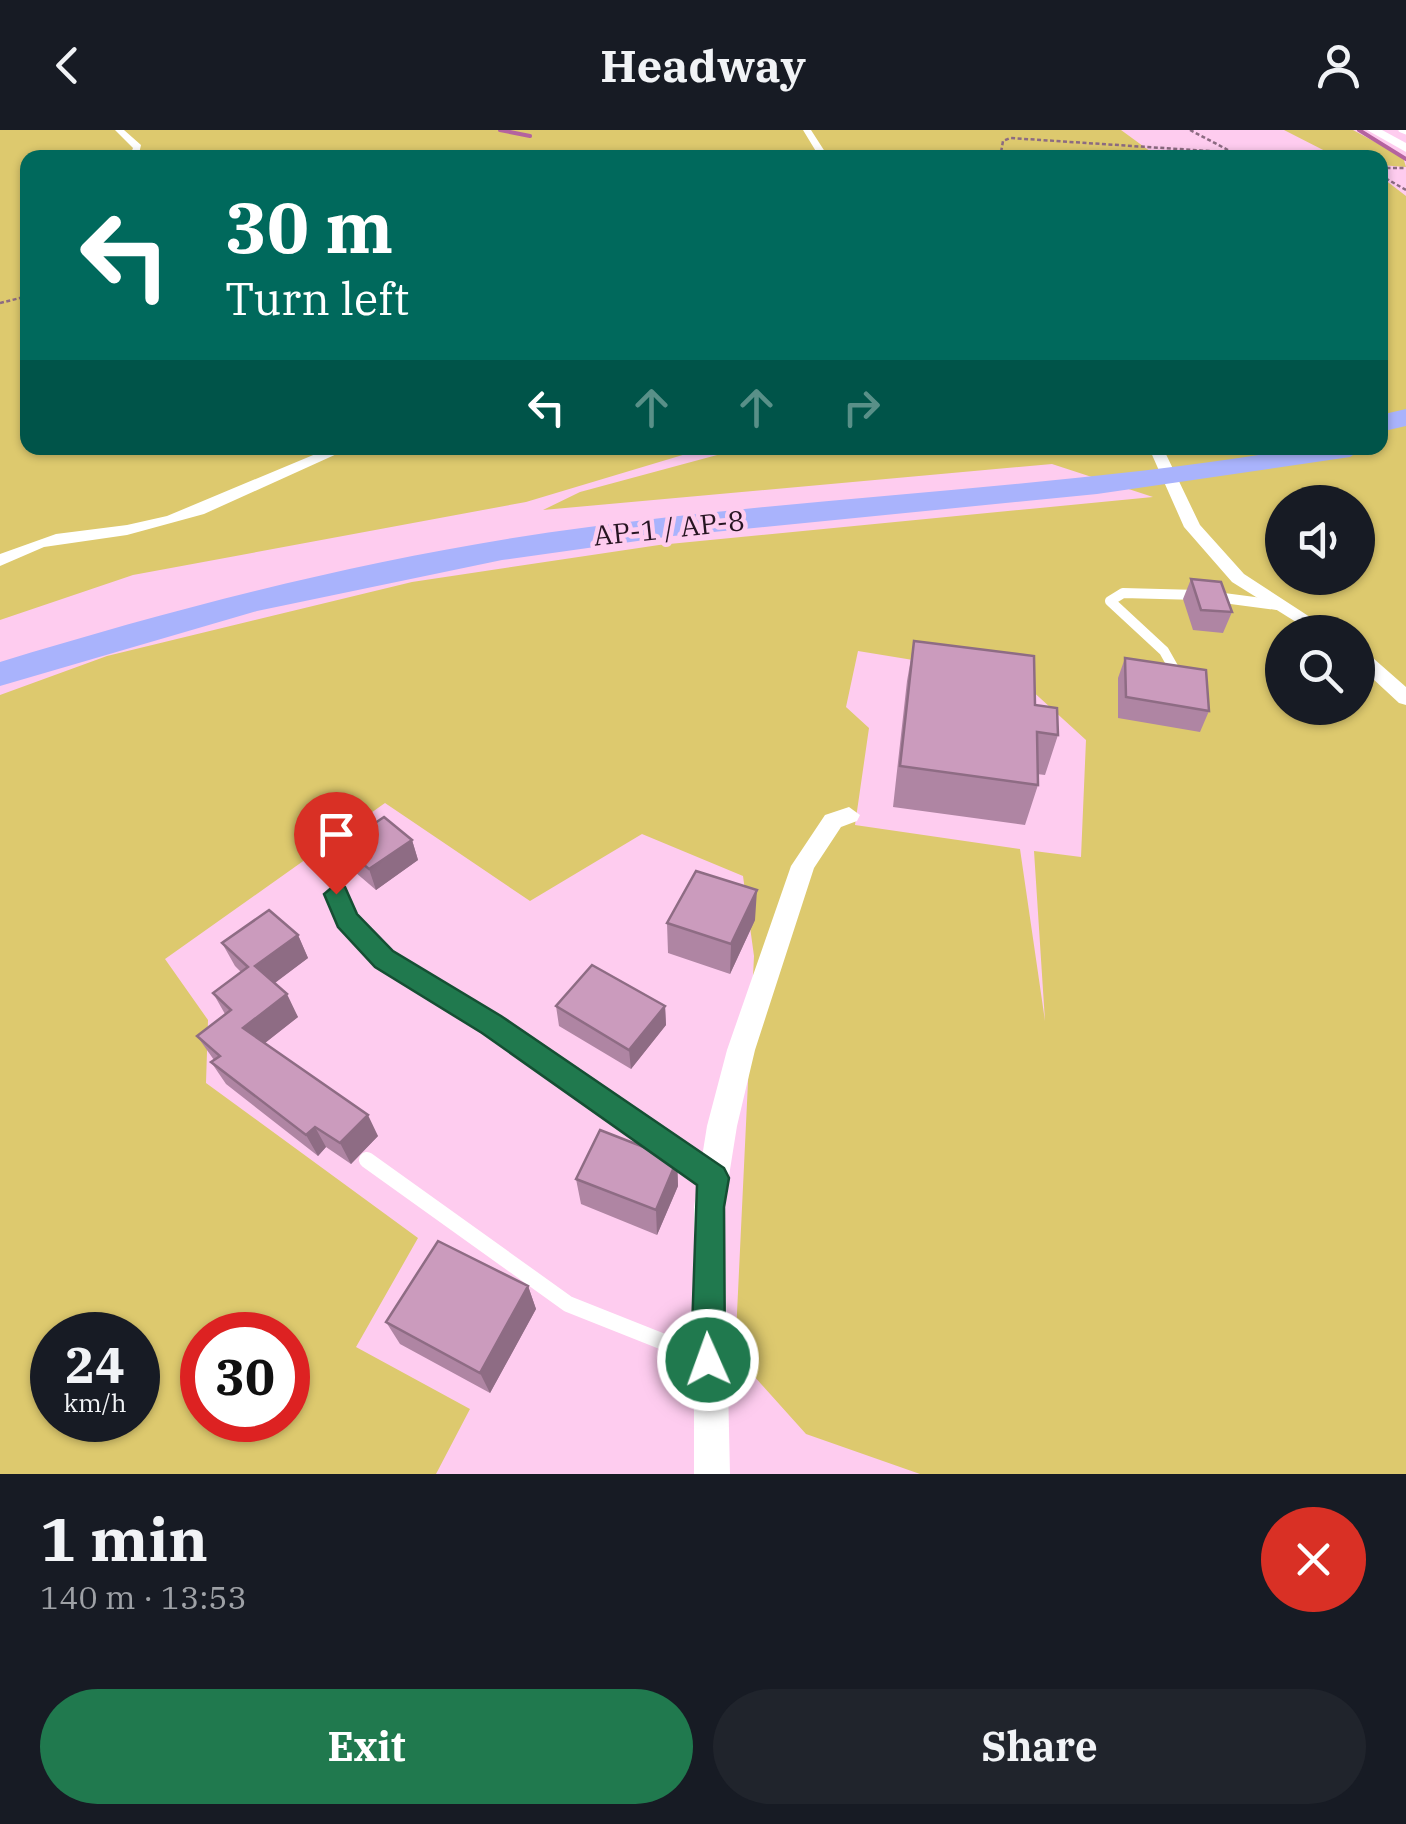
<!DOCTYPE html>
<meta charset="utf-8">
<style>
:root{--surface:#171b24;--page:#20242c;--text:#f1f3f6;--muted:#9ea1a6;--accent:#20794e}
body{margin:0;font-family:"IBM Plex Serif",serif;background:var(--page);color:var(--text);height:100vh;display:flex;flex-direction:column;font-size:38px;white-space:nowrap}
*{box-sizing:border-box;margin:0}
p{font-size:32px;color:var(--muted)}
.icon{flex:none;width:55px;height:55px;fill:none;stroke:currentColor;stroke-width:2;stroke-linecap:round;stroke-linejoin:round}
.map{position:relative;height:1344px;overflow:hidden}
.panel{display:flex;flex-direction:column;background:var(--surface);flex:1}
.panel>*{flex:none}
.hud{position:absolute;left:20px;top:20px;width:1368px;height:305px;border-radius:20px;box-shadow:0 2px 8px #0004;background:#00695c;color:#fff;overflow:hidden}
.buttons{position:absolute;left:1265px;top:355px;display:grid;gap:20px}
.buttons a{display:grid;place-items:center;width:110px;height:110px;border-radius:50%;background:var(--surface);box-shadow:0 2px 8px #0004;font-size:50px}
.speed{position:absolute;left:30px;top:1182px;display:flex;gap:20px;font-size:50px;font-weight:700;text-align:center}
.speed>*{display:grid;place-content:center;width:130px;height:130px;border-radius:50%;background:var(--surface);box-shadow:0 2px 8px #0004;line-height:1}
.speed small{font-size:25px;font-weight:400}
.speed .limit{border:15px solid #d22;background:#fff;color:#111}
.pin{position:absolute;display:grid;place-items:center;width:85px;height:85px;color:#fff;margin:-102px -42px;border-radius:50% 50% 50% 0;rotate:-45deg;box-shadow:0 0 10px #0007}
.pin .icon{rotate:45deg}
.me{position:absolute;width:110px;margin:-55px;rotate:358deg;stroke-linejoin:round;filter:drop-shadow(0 0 8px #0008)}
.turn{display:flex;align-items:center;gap:35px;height:210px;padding:0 40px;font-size:45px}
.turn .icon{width:130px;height:130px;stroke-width:2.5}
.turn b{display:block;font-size:70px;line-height:85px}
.lanes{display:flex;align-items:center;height:95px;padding:0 40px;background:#0003;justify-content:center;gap:50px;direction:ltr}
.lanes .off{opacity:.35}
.round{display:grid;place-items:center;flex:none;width:105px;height:105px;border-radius:52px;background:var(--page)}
.head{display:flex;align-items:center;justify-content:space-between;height:170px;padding:0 40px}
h1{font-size:60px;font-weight:700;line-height:75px}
.action{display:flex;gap:20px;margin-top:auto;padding:20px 40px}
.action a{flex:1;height:115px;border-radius:60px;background:var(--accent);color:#fff;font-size:40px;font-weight:700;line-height:115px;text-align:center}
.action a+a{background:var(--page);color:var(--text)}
header{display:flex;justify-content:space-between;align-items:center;height:130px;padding:0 40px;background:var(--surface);font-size:45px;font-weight:700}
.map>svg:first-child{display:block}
.green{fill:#ddc96e;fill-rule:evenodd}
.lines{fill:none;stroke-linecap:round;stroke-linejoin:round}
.stream{stroke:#b4639f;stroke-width:4}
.path{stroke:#8c6b82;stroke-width:2.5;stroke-dasharray:4 2.5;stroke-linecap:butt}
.lane-far3{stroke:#fff;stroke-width:5}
.lane-far2{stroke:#fff;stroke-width:10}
.lane-far1{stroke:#fff;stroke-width:12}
.lane{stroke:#fff;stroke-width:16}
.street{fill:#fff;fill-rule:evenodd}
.secondary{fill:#fff;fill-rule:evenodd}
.highway{fill:#a9b3fc;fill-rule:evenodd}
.wall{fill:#af85a3}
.shaded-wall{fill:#8e6c84}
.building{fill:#cb9bbd;stroke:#8e6c84;stroke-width:2.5}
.route{fill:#20794e;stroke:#154f33;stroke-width:2.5}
.labels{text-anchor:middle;stroke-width:9;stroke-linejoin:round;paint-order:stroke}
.far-street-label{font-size:28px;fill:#271522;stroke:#feccef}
</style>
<header><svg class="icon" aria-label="back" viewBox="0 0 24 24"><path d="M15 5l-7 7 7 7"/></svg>Headway<svg class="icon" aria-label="person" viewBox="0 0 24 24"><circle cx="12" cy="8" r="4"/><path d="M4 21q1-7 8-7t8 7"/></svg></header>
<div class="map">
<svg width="1406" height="1344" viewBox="0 0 1406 1344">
<rect width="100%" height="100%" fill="#feccef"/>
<path class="green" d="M0,0H1121L1158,27H1199L28,28V318H706L526,372L133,445L0,490Z
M1284,0H1353L1403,27L1406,37L1380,35V28L1331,24Z
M1380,46L1406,66V1344H920L806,1304L735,1225L754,826L743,746L642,704L530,771L385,673L165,829L208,890L206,953L418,1108L356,1217L470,1279L436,1344H0V565L107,526L412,452L659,415L1153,367L1052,334L543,380L580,362L743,318H1380ZM1282,372H1358V448H1282ZM1282,502H1358V578H1282ZM858,521L1017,547L1086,610L1081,727L1034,721L1045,891L1020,719L855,695L869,598L846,577ZM52,1205H138V1290H52ZM202,1205H288V1290H202Z"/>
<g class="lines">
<path class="stream" d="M500,0L530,6
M1359,0L1406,29"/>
<path class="path" d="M1190,0L1228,20
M1000,28L1003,11L1010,8L1316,28
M1380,38H1406
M1380,45L1406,60
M0,173L28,166"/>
<path class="lane-far3" d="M1401,0L1406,2"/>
<path class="lane-far2" d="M1216,467L1277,475
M1177,544L1164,521L1110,471L1123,463L1198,465"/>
<path class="lane-far1" d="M336,764L364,807L402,839L606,971"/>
<path class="lane" d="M603,968L710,1046
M367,1030L568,1174L704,1228"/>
<path class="street" d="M115,0H124L141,15L138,28H129L133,18Z
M803,0H811L829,28H820Z
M330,318H350L204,384L127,405L44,417L0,436V424L56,404L127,395L167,386Z
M1149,318H1163L1200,395L1244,444L1333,502H1312L1232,452L1184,397Z
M1358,519L1365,521L1406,557V575L1399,573L1358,535Z
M849,677L860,685L857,691L841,697L814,738L755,920L737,996L724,1077L730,1344H694V1077L707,996L727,920L791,736L825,685Z"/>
<path class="secondary" d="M1367,0H1382L1406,13V22Z"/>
<path class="highway" d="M1406,279V296L1380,302V285Z
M1303,318H1364L1350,327L1097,364L673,406L502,430L257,481L0,556V532C193,473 389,423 589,397C826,365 1067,358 1303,318Z"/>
</g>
<path class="wall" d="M1191,449L1232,482L1223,503L1193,500L1183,469Z
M914,511L1035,575L1058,605L1045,645L1037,644L1038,655L1025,695L893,677L907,551Z
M1125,528L1209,581L1200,602L1118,588V548Z
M412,710L418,730L376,760L348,736L341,716Z
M755,790L730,844L668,823L667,793Z
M298,805L308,828L274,853L298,887L265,913L378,1006L351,1034L326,1017L318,1026L226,954L211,932L214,930L197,906L225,884L213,863L241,842L235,836L222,813Z
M556,876H665L666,895L631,939L559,896Z
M677,1030L678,1056L657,1105L581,1074L576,1049Z
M528,1156L536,1179L490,1263L400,1214L386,1192Z"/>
<path class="shaded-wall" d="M412,710L418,730L376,760L369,739Z
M757,760L755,790L730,844L731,814Z
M298,805L308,828L267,859L255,836Z
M287,864L298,887L256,920L243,898Z
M665,876L666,895L631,939L629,920Z
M368,985L378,1006L351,1034L340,1013Z
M315,997L326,1017L318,1026L306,1005Z
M677,1030L678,1056L657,1105L656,1080Z
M528,1156L536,1179L490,1263L480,1243Z"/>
<path class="building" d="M1191,449L1221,452L1232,482L1201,480Z
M914,511L1034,526L1035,575L1057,578L1058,605L1037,602L1038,655L900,636Z
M1125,528L1206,540L1209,581L1126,567Z
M384,687L412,710L369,739L341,716Z
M696,741L757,760L731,814L667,793Z
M269,780L298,805L255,836L287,864L243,898L368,985L340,1013L315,997L306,1005L211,932L220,926L197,906L231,880L213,863L248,837L222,813Z
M592,835L665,876L629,920L556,876Z
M600,1000L677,1030L656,1080L576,1049Z
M438,1111L528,1156L480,1243L386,1192Z"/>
<path class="route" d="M336,754L345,757L357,784L393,821L501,886L724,1038L729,1048L724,1077L725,1230L720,1242L708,1247L696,1242L691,1230L697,1055L482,903L375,837L338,797L324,764Z"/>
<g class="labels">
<g class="far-street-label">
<text transform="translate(669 398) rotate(-6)" y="10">AP-1 / AP-8</text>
</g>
</g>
</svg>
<div class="buttons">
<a><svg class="icon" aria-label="sound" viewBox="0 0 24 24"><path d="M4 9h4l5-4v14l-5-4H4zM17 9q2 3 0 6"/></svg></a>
<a><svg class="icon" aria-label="search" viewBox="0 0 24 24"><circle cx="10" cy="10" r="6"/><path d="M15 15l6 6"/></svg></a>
</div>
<div class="speed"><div>24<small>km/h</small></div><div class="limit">30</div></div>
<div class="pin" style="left:336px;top:764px;background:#d93025"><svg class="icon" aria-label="arrive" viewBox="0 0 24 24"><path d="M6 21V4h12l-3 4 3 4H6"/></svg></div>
<svg class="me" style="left:708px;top:1230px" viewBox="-20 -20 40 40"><circle r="17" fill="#20794e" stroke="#fff" stroke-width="3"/><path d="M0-11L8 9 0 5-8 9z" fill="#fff"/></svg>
<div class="hud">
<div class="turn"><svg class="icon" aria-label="left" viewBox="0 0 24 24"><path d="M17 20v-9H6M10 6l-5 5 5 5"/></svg><div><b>30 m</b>Turn left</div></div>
<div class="lanes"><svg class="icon" aria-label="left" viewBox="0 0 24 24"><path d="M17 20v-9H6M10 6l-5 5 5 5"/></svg><svg class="icon off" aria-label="ahead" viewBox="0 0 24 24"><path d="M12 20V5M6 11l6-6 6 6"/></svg><svg class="icon off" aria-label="ahead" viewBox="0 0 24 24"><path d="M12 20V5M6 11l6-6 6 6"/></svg><svg class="icon off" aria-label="right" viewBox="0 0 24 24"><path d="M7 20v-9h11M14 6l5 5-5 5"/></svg></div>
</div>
</div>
<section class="panel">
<div class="head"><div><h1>1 min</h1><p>140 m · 13:53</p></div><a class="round" style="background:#d93025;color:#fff"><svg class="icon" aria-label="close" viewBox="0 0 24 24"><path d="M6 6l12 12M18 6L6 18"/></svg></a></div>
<div class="action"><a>Exit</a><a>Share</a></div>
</section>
